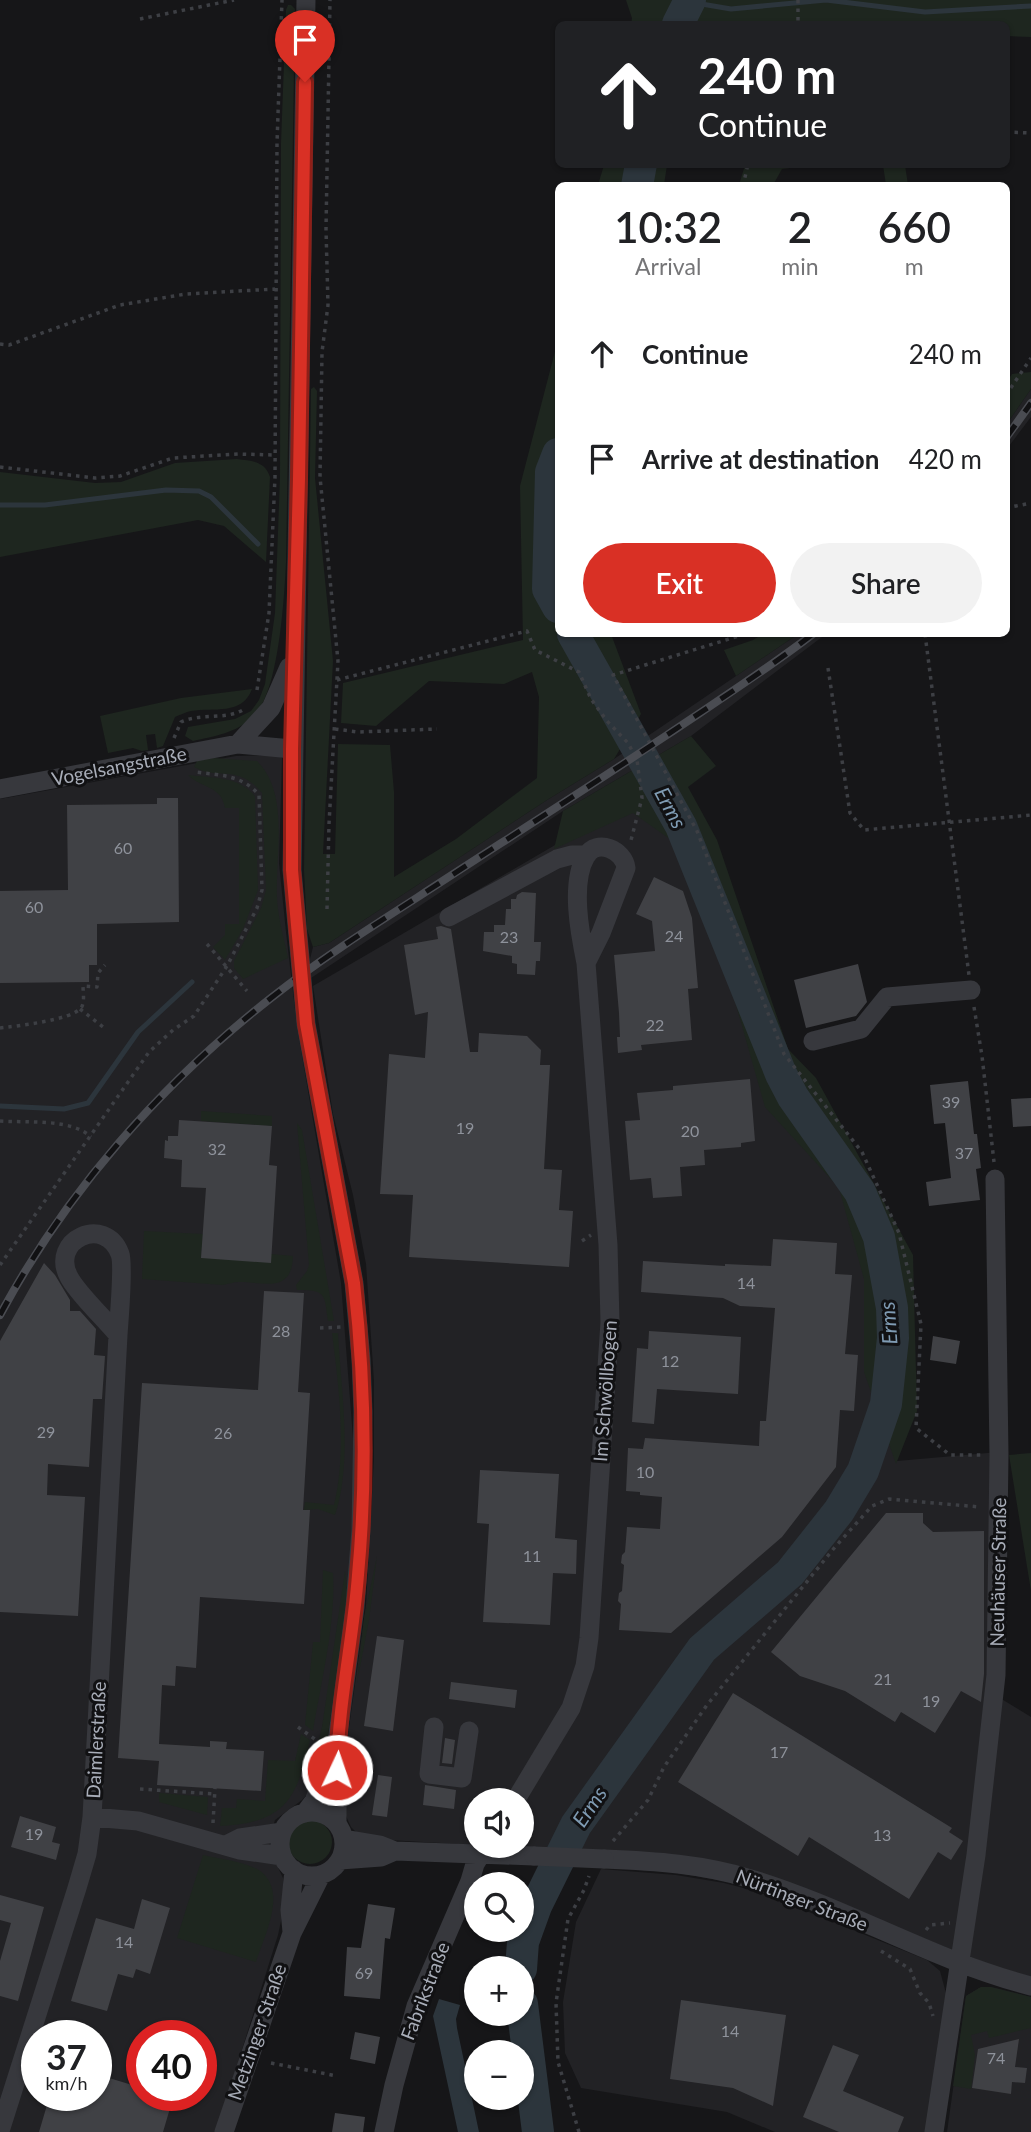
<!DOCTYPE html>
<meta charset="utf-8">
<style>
:root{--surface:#fff;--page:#f2f2f2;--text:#202124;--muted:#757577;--accent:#d93025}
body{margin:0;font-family:Lato,sans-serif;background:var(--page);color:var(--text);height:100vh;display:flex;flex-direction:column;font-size:26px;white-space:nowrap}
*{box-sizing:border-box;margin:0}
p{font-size:23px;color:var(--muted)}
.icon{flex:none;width:38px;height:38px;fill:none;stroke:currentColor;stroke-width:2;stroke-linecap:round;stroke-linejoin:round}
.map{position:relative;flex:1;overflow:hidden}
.details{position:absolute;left:555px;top:182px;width:455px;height:455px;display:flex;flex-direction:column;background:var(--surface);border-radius:10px;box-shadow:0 2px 5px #0004}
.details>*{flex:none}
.banner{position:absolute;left:555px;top:21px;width:455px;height:147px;border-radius:10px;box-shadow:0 2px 5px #0004;background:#202124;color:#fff;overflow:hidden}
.controls{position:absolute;left:464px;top:1788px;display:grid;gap:14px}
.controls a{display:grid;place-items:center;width:70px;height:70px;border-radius:50%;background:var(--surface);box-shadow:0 2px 5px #0004;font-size:35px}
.speed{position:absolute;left:21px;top:2020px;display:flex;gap:14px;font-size:35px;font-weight:700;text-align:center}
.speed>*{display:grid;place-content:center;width:91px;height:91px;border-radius:50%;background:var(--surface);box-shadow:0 2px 5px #0004;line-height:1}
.speed small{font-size:18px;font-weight:400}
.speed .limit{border:10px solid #d22;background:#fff;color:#111}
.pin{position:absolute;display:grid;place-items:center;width:60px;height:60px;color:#fff;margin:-72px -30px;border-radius:50% 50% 50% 0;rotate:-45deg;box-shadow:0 0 7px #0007}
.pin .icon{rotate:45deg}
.me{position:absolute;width:77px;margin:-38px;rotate:3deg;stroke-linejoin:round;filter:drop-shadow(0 0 5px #0008)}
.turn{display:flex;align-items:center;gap:24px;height:147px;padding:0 28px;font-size:32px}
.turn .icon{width:91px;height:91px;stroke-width:2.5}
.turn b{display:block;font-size:49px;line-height:60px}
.eta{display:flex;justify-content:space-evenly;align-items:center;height:119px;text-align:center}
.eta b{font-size:42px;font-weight:600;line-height:49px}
.cta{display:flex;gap:14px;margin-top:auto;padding:14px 28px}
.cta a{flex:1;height:80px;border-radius:42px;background:var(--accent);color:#fff;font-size:28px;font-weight:600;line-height:80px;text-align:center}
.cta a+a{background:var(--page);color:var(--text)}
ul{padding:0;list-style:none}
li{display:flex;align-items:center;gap:21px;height:105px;padding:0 28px}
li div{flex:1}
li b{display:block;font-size:26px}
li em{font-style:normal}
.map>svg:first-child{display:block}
.built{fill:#222225;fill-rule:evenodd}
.green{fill:#1e261f}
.water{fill:#2c353c}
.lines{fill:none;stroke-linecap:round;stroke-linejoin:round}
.stream{stroke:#2c353c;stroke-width:5}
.river{stroke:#2c353c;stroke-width:32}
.building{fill:#404145}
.path{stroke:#3d3f44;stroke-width:3.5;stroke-dasharray:3.5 5;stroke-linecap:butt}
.minor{stroke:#37383d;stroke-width:19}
.rail-casing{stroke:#4a4c52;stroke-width:8}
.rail{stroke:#111113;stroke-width:5;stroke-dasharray:16;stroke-linecap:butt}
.minor-bridge{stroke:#37383d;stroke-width:19}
.route-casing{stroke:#8d1f18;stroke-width:18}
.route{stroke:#d93025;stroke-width:12}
.labels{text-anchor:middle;stroke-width:6;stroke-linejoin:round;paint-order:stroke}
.number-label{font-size:16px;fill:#8e929b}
.street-label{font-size:19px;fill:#a8adb8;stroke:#111113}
.water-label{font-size:21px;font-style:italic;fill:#7f9bb3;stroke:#111113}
</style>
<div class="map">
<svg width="1031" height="2132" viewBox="0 0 1031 2132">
<rect width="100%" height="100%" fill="#161618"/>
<path class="built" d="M1031,389V417L1006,450V425Z
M798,634H826L691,736L563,811L311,978L310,959L313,947L329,943L547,800L614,759Z
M278,755L282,758L279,863L286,932L297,1027L341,1283L353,1438V1501L350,1576L311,1790L302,1800L275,1820L270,1836V1851L283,1878L285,1902L278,1935L216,2132H0V799L236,756ZM37,2035H96V2095H37ZM142,2035H201V2095H142Z
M633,809L682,844L840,1185L864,1275L897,1461L999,1452L995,1695L1031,1717V1977L991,1965L822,1898L522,1846V1801H476V1845L370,1839L359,1835L351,1827L346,1816L342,1778L366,1605L374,1459V1381L366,1264L353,1195L333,1114L313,986L562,841Z
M601,1869L676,1875L724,1883L762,1893L927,1960L940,1971L947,1997L928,2132H775L727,2112L581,2088L565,2053L563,2002L576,1922Z
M981,1987H991L1031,1997V2132H947L966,1996Z"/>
<path class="green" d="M626,0H1031V37L1006,36V24H631L632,18Z
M288,5H291L295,9L286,563C284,599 279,693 253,717C236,733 215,736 193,741L185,736L188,727L235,719L251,711L259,700L265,684L275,613L280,477L281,143L286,10Z
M604,165H667L664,185H598Z
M745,165V164L812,165L782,169L773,185H739Z
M883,165H905L908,185H886Z
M558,340V634H611L641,714L614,759L547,800L329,943L313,947L307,929L304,870L311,389L314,387L317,391L315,478L333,661L323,854H335L338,744L390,745L394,792V877L456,839L537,778L539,697L532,672L504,684L429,681L376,726L341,723L343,683L523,640L520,486Z
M1031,372V389L1006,425V383L1012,374Z
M237,459C252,461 265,461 270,477L266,562L224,526L198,520L0,557V472L95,483L121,482L175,463Z
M763,634H798L736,676L724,650L753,640Z
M252,689C242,716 214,707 191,711C186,712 180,715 175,717L163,746L157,748L155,734L146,735L148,750L142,751L133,748L108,753L100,716L181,698Z
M691,736L716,766L688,787L717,840L788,1049L816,1078L913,1255L917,1411L896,1464L864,1372V1279L839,1188L765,1107L736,1005L681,847L633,813L554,849L563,811Z
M214,758L257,761C293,797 272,864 278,909C280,926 285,942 288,958L243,979L234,968V961L261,908L266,890L262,793C237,763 219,781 194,767L198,759Z
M188,775C212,778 239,776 255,796L258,890L243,929L225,960L213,947L225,935V924H239V808H225C221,785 202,789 188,775Z
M201,1111L272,1116V1126L201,1121Z
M297,1123L302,1130L334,1321H328C324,1294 327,1290 297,1290L296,1285L307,1271L309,1265Z
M144,1231L203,1234L201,1258L271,1254L293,1256C292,1294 264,1282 239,1282C233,1282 229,1284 223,1285L142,1279Z
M332,1333H338C341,1390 353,1461 335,1515L318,1509L304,1510L305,1502L334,1505C347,1451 339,1388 332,1333Z
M1031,1453V1591L1009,1455Z
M377,1556L369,1620L357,1683L364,1618Z
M323,1570L333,1573C336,1623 321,1682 313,1731L305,1725L313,1642H320Z
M345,1571L348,1598L327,1742L316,1782L309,1781L322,1727Z
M301,1734L310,1740C297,1798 286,1823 220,1826L222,1808H236L237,1799L265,1801L268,1760L295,1761Z
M159,1793L208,1797L207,1815L159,1802Z
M288 1842a22 22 0 1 1 44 0a22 22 0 1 1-44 0Z
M203,1855C220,1859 241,1861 257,1869C290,1888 264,1936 256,1962L177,1938Z
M981,1987H991L1031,1997V2028L989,2038L987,2031L971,2035L975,2055L971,2089L953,2086L966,1996Z"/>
<path class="water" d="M439,1999L460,2005L456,2019L457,2028L479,2132H458L433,2016Z"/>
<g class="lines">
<path class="stream" d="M690,2L731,9L826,0L925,12L1031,6
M0,505H45L166,490L199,491L211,497L258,544
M0,1106L64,1109L88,1103L138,1032L192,982"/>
<path class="river" d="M678,24L690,0
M637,186L641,164
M558,454L551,472L548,589L558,607
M521,1969L523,1942L536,1906L576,1825L702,1649L790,1573L839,1511L863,1471L886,1404L893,1338L892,1308L879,1237L860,1192L793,1097L781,1074L681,826L573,634
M522,2004L538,2132"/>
</g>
<path class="building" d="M157,798H178L179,922L97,924V965H89V982L0,983V891L68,890L67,805L157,804Z
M654,877L683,891L692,918L698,988L688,989L692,1040L641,1045L642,1050L618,1053L617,1037H620L619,1013L614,955L655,951L652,921L636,914Z
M522,892L536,893L534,942H541L540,961H536L535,975L517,974V964L512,963V956L483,951L484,932H494V925H505L506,909H511V899H516L517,895Z
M441,926L451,929L470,1052H478L479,1033L527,1036L541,1050L540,1065H550L544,1169L562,1170L559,1210L573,1211L569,1267L409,1257L413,1195L380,1194L389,1054L425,1058L428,1012L415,1015L404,945L438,939L436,927Z
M858,964L867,1002L856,1016L806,1028L794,980Z
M750,1079L755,1141L741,1143V1147L704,1150L705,1165L680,1167L682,1196L653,1198L651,1178L630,1180L625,1121L640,1120L637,1093L673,1090V1086Z
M968,1081L974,1134H977L981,1168L976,1169L980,1200L929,1206L926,1182L951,1178L945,1123L934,1124L930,1085Z
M1031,1098V1126L1013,1127L1011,1099Z
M179,1120L272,1126L269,1165L277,1166L271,1263L201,1258L206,1188L181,1187L182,1160L164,1158L165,1140L168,1141V1136H178Z
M773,1239L837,1243L835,1274L852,1275L845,1354L858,1355L854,1411L840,1410L836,1467L782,1537L671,1633L619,1630L621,1604L618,1601L619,1593L622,1591L624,1565L621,1563L622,1555L625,1552L627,1527L660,1529L662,1497L640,1495V1492L626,1491L628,1448L643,1449L645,1438L759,1446L760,1421H766L775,1308L740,1306L723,1298L641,1292L643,1261L725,1266V1264L771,1266Z
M44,1263L55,1275L70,1300V1311H80L96,1329L94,1355L105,1356L102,1399H93L89,1467L48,1464L47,1495L85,1497L78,1616L0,1612V1341Z
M264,1291L304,1293L298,1392L310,1393L303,1510H310L304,1604L200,1597L196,1668L176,1666L175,1686L162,1685L159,1744L210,1747V1741L227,1742L226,1749L264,1751L261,1791L157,1785L159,1761L118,1758L142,1383L258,1390Z
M649,1331L741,1337L738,1394L657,1389L654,1424L632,1422L637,1348L648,1349Z
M933,1336L960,1341L956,1364L930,1360Z
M480,1470L559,1474L555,1538L577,1540L576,1574L553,1573L550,1625L483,1622L489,1524L477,1523Z
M886,1513H923V1523L933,1532L984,1531V1674L981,1702L961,1691L935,1733L901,1712L895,1722L845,1691L800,1676L771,1652Z
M377,1636L404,1640L393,1731L364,1726Z
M451,1682L517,1690L515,1708L449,1699Z
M733,1693L952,1828L949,1832L963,1841L951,1860L938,1852L909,1899L809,1837L798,1856L678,1782Z
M445,1738L455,1740L452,1764L442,1763Z
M378,1775L392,1777L387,1817L372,1815Z
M425,1785L456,1790L454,1809L423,1805Z
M20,1816L56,1827L52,1842L60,1844L56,1860L11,1847Z
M0,1895L44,1907L18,2001L0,1996V1961L11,1923L0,1920Z
M142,1899L170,1908L150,1974L136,1969L133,1978L118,1974L107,2011L71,2001L96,1918L134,1929Z
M368,1904L395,1908L390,1939L385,1938L380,1999L344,1996L347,1947L361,1948Z
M681,2000L786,2015L773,2106L733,2088L670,2079Z
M355,2032L380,2037L375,2064L350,2059Z
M1019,2039L1015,2067L1027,2068L1025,2083L1012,2082L1011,2094L972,2088L978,2049Z
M833,2045L859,2055L843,2091L904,2117L898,2132H839L803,2117Z
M96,2074L142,2088V2095H163L173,2098L163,2132H39L50,2095H96Z
M335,2113L365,2117L363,2132H332Z"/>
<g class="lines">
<path class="path" d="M798,0V24
M140,19L234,0
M1006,132L1031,133
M743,186L748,164
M0,344L9,345L120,305L186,294L275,289
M1006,395L1031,358
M0,467L95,478L120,476L173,458L238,454L274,455
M1006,508L1031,503
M745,634L613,675L697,831L784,1054L862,1152L899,1233L921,1324L916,1428L950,1455H984
M925,634L969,975
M828,668L850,813L864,830L1031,815
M337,680L527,631L535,650L579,672L591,699L607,721L628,743L637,760L642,798L630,844
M257,690L269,613L275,477L277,143L282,0
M335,729L358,732L437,729
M174,738L181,722C200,713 225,720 243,710
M327,909L329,824L338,661L320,477L322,352L328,305L326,229L330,0
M207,944L247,991
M974,1007L982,1056L994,1162
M80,1009L103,1027
M0,1028C17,1026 71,1020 81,1008C85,1003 83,992 83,986L97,987L98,973L105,965
M0,1121C27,1123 71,1118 91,1137
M582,1241L591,1235
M0,1265L149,1052L173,1030L194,1016L227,966L257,908L262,890L259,795C243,775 219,775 195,772
M320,1328L343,1327
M298,1727L316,1740
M140,1789L215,1794
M213,1823L215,1788
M613,1841L648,1800L664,1767L707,1705L835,1547L872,1506L889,1499L980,1507
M926,1930L930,1925L950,1923
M881,1951L910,1969L920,1993L929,2003L933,2016
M271,2063L337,2076
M579,2132L558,2062L556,2003L568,1919L584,1890L589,1876"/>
<path class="minor" d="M306,0L292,870L306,1024L354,1283L361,1359L363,1412L361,1530L355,1607L337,1742V1823
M238,744L271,708L289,667
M0,789L238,744L292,749
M449,917L557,859L572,855H587
M813,1041L861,1029L887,997L971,990
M434,1727L429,1774L462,1778L469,1731
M515,1801L571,1708L585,1666L589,1638L610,1322L608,1245L586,963C580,934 570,883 586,856C597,838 624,850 626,868L601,933L586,963
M280 1844a32 32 0 1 1 64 0a32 32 0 1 1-64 0Z
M305,1813L314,1801L333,1754
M92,1817L138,1821L240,1850L282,1856
M344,1839L380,1845L395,1851
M226,1845L240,1838L282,1832
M604,1859C654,1861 703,1864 751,1879C847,1908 934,1961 1031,1986
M340,1860L381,1857L395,1851L534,1856
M292,1932L290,1910L294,1870
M0,2131L77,1888L87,1854L92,1817L118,1335C119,1320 124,1264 120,1254C105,1214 49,1240 69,1277C77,1293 106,1320 118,1335
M224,2132L292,1933L321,1875
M384,2132L394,2085L416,2006L470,1881L475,1864L486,1846
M934,2132L976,1855L996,1675L999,1455L995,1179"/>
<g class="rail-casing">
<path id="rail" d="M1006,438L1031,403
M0,1315C66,1192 161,1084 271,998C318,961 368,929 418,897C501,843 584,790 667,735C716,702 766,670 813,634"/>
</g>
<use href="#rail" class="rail"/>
<path class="minor-bridge" d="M534,1856L604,1859"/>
</g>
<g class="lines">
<g class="route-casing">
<path id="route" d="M305,82L299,479L292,749V870L306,1024L354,1283C365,1380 367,1478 358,1575C353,1640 338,1705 337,1770"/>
</g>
<use href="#route" class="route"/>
</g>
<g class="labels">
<g class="number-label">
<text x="123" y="854">60</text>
<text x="34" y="913">60</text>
<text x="674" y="942">24</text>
<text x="509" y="943">23</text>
<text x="655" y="1031">22</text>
<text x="951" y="1108">39</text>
<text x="465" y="1134">19</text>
<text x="690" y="1137">20</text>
<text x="217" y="1155">32</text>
<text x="964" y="1159">37</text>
<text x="746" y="1289">14</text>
<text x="281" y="1337">28</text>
<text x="670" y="1367">12</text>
<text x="46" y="1438">29</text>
<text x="223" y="1439">26</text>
<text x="645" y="1478">10</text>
<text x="532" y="1562">11</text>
<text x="883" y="1685">21</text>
<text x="931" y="1707">19</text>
<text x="779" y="1758">17</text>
<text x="34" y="1840">19</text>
<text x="882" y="1841">13</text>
<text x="124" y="1948">14</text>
<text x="364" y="1979">69</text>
<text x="730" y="2037">14</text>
<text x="996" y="2064">74</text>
</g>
<g class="street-label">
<text transform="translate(119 766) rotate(-11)" y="7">Vogelsangstraße</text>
<text transform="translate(605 1391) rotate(-86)" y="7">Im Schwöllbogen</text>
<text transform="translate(998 1572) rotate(-89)" y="7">Neuhäuser Straße</text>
<text transform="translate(96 1740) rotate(-87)" y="7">Daimlerstraße</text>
<text transform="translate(802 1900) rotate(21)" y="7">Nürtinger Straße</text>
<text transform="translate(425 1991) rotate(-69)" y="7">Fabrikstraße</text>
<text transform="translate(257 2032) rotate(-71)" y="7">Metzinger Straße</text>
</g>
<g class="water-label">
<text transform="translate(670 808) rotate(62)" y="7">Erms</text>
<text transform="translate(889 1323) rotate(-94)" y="7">Erms</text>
<text transform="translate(590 1807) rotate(-56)" y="7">Erms</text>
</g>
</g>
</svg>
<div class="controls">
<a><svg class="icon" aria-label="sound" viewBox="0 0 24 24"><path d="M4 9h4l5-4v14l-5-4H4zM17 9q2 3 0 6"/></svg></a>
<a><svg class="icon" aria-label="search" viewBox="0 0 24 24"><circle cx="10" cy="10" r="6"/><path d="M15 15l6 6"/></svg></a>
<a>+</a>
<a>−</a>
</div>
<div class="speed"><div>37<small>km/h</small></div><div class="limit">40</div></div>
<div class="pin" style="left:305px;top:82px;background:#d93025"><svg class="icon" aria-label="arrive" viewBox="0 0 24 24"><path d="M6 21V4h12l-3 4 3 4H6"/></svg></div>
<svg class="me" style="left:337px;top:1770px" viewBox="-20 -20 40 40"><circle r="17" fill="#d93025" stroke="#fff" stroke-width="3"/><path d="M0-11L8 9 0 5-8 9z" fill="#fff"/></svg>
<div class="banner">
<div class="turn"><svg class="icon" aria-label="ahead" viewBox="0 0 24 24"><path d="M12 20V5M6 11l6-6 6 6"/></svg><div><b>240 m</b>Continue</div></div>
</div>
<section class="details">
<div class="eta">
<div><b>10:32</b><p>Arrival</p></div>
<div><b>2</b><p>min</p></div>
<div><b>660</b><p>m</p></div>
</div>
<ul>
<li><svg class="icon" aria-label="ahead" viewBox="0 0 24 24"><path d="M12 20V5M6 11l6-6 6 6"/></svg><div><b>Continue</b></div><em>240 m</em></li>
<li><svg class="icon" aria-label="arrive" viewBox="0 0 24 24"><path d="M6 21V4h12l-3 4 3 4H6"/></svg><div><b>Arrive at destination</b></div><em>420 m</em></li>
</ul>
<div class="cta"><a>Exit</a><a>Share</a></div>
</section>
</div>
